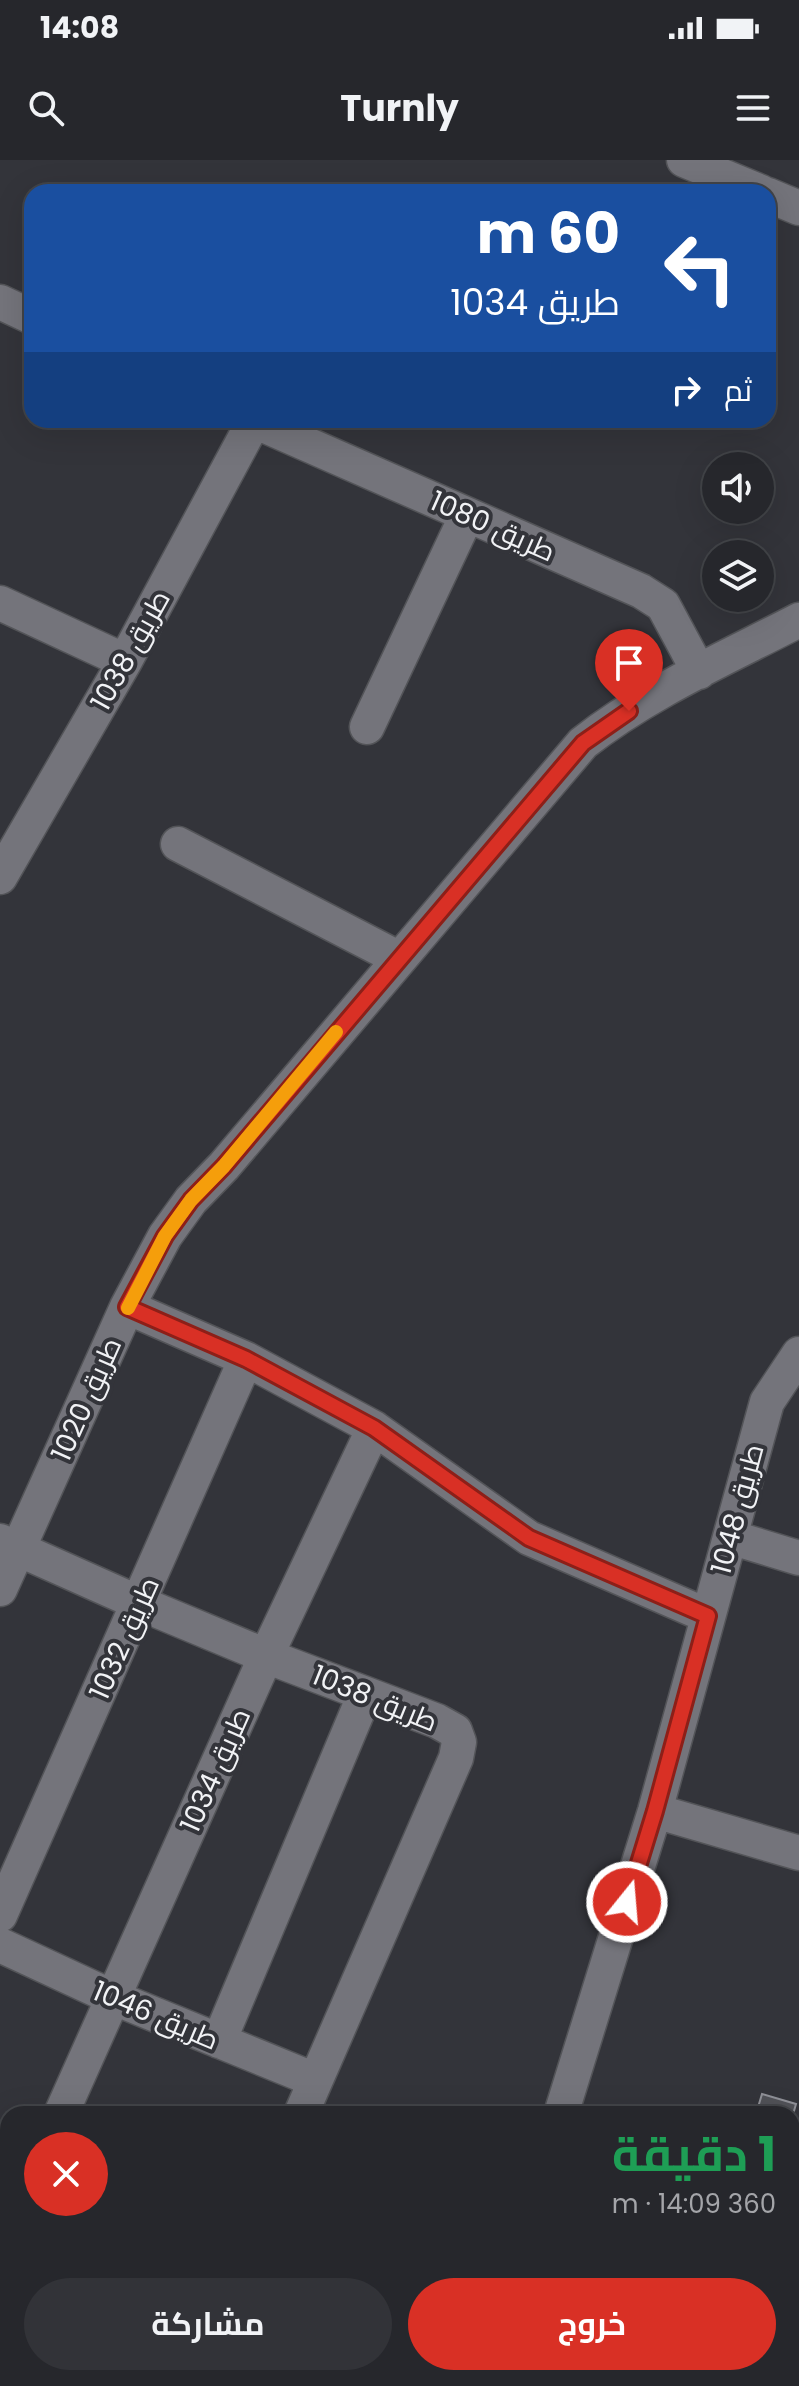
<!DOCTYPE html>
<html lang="ar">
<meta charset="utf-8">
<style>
:root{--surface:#26272c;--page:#323338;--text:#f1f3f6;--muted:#a4a5a9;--line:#424448;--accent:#d93025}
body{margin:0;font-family:Poppins,Cairo,sans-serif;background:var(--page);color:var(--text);direction:rtl;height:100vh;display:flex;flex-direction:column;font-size:30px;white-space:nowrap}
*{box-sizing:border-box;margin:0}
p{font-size:26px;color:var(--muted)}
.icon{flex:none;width:44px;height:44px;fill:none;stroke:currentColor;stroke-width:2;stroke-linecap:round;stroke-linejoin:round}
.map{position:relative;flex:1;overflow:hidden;direction:ltr}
.panel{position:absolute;left:0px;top:1946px;width:800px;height:280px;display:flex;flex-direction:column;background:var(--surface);border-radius:24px 24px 0 0;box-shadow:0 8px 32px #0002,0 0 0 2px var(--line);direction:rtl}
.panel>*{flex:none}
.top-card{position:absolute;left:24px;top:24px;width:752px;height:244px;border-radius:24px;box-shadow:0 8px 32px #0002,0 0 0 2px var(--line);direction:rtl;background:#1a4fa0;color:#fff;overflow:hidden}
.tools{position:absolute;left:702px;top:292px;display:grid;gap:16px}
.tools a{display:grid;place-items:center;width:72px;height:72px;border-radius:50%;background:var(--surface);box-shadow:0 8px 32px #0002,0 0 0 2px var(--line);font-size:40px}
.pin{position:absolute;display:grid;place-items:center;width:68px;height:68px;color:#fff;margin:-82px -34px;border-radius:50% 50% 50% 0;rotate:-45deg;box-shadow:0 0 8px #0007}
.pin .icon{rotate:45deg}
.me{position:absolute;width:88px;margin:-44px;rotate:17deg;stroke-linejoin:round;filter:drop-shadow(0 0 6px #0008)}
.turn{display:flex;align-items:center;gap:28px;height:168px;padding:0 24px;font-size:36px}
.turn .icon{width:104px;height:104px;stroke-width:2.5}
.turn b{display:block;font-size:56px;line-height:68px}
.then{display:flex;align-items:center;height:76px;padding:0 24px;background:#0003;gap:16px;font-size:30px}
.round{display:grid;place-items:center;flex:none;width:84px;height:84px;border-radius:42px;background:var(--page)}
.summary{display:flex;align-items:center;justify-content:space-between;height:136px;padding:0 24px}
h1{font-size:48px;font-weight:700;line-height:60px;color:#1e9e55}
.action{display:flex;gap:16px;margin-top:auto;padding:16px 24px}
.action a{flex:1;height:92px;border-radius:48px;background:var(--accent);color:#fff;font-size:32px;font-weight:700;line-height:92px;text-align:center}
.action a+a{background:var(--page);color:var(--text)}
.status{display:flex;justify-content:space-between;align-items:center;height:56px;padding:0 40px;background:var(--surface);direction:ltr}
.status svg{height:22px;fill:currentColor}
header{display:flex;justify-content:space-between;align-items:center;height:104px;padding:0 24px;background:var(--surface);font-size:36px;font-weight:700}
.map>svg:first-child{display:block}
.building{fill:#505157;stroke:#8f9097;stroke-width:2}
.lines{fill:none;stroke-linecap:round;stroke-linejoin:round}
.minor-casing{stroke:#535458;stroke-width:37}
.minor{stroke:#74747b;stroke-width:34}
.route-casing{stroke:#8d1f18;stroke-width:20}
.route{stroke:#d93025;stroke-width:14}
.slow{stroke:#f59e0b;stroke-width:14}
.labels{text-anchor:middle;stroke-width:8;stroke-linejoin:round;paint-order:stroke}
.street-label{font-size:28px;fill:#f1f2f5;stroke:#33343a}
</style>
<div class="status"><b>14:08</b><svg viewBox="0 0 49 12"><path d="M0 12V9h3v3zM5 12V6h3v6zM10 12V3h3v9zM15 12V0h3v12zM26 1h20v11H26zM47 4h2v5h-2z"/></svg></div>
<header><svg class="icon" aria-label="menu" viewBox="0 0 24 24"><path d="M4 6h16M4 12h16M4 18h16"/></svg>Turnly<svg class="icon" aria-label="search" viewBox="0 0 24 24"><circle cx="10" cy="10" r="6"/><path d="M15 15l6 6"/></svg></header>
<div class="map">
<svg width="799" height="2226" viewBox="0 0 799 2226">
<rect width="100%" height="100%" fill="#33343a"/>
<path class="building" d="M762,1934L796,1944L792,1958V1954H756Z
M534,2218H601L599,2226H532Z
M663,2218H715L713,2226H660Z"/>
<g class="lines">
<g class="minor-casing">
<path id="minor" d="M684,0L761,32
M768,35L799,48
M0,142L32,157
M252,260L641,431L663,445L699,512
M0,443L125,501
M367,567L467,355
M178,684L398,798
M0,717L125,501L254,261
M127,1147L246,1199L374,1268L529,1378L708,1456
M730,1377L799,1398
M0,1381L139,1443L266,1496L437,1561L455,1571L459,1582L456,1598L301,1954
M0,1429L127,1147L165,1076L191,1040L224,1006L583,583C648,532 726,498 799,460
M655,1651L799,1693
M0,1755L246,1199
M0,1785L112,1837L315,1920
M219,1881L365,1534
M61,1954L266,1496L374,1268
M561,1954L655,1651L767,1242L799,1194
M0,2091L8,2073
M792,2121L799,2098
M0,2122L8,2126
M209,2218L226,2226
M477,2226L479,2218
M760,2226L762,2218"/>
</g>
<use href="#minor" class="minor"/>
</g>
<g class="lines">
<g class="route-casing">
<path id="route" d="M627,1742L655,1651L708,1456L529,1378L374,1268L246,1199L127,1147L165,1076L191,1040L224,1006L583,583L629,551"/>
</g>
<use href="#route" class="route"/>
<path class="slow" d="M128,1148L165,1076L191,1040L224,1006L336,872"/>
</g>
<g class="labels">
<g class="street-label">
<text transform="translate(493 366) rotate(24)" y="10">طريق 1080</text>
<text transform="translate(130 490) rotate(-61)" y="10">طريق 1038</text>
<text transform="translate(86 1239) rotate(-66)" y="10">طريق 1020</text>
<text transform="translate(737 1349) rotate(-75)" y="10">طريق 1048</text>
<text transform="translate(124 1478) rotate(-66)" y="10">طريق 1032</text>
<text transform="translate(375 1538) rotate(22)" y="10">طريق 1038</text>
<text transform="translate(215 1610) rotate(-66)" y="10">طريق 1034</text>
<text transform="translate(156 1855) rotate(23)" y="10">طريق 1046</text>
</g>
</g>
</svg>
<div class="tools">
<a><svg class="icon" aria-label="sound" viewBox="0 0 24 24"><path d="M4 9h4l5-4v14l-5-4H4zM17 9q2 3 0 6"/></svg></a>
<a><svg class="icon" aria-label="layers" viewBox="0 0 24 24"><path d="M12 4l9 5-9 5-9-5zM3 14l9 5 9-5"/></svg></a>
</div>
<div class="pin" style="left:629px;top:551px;background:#d93025"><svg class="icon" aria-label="arrive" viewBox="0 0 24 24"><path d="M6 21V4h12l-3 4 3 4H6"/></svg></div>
<svg class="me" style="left:627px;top:1742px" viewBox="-20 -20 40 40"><circle r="17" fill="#d93025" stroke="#fff" stroke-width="3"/><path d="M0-11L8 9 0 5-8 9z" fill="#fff"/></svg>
<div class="top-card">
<div class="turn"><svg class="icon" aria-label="left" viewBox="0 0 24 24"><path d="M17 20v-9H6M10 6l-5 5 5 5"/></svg><div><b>60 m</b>طريق 1034</div></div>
<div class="then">ثم<svg class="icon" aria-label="right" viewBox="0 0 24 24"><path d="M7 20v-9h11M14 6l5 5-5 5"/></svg></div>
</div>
<section class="panel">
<div class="summary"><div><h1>1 دقيقة</h1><p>360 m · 14:09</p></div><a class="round" style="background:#d93025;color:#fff"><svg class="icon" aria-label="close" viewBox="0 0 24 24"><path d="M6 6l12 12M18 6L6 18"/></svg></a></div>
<div class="action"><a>خروج</a><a>مشاركة</a></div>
</section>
</div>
